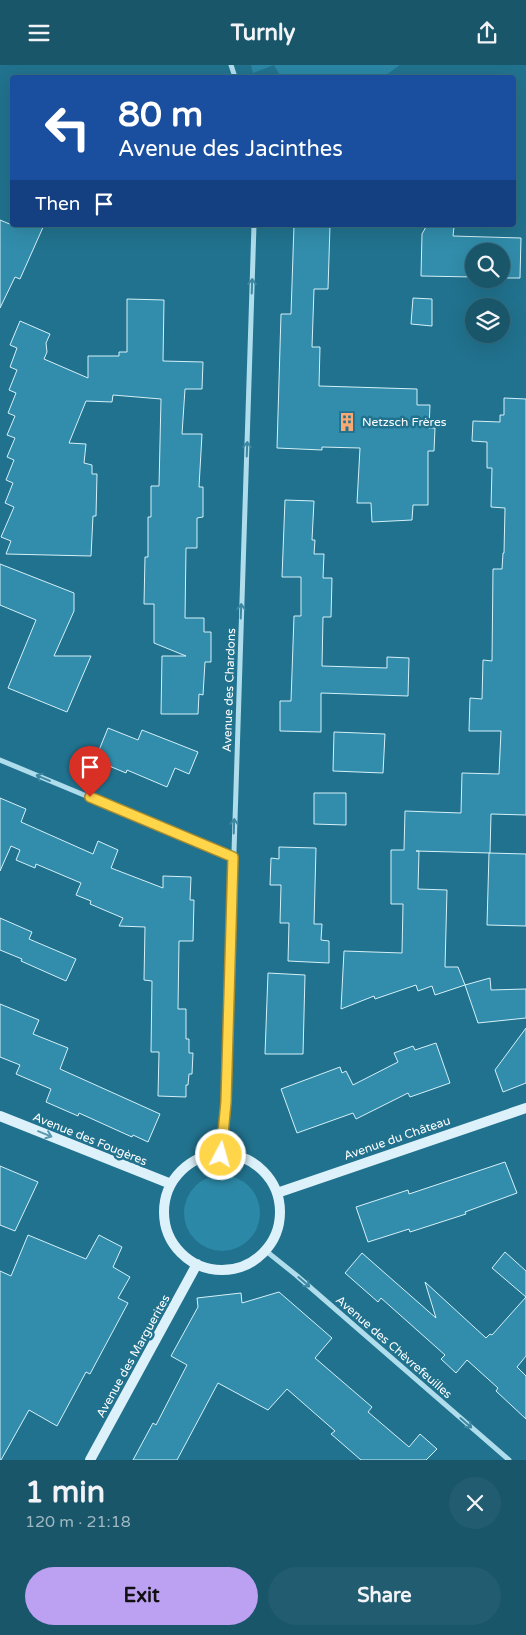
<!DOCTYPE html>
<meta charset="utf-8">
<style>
:root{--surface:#19566a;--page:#225c70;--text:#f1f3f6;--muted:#9fb7c1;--line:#376c7e;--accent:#bca0f2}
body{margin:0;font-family:"Varela Round",sans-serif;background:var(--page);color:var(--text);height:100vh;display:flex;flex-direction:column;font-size:19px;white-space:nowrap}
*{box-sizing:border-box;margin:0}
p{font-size:16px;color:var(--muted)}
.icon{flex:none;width:28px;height:28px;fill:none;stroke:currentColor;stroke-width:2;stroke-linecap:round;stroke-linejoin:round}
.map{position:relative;height:1395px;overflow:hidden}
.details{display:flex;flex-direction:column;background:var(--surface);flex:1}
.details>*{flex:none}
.top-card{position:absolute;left:10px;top:10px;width:506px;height:152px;border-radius:5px;box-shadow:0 5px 20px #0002,0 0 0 1px var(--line);background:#1a4fa0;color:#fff;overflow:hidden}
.tools{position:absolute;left:465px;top:178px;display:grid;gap:10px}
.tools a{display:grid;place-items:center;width:45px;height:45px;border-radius:50%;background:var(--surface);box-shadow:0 5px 20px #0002,0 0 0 1px var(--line);font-size:25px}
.pin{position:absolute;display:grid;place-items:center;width:42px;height:42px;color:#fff;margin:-51px -21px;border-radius:50% 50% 50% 0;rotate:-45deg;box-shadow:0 0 5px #0007}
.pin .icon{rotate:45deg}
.me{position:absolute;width:55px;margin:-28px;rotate:6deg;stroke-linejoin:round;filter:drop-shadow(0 0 4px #0008)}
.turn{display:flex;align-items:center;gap:18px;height:105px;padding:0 25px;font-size:22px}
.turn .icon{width:65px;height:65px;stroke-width:2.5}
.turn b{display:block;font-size:35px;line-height:42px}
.then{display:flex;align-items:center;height:48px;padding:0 25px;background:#0003;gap:10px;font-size:19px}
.round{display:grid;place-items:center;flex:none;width:52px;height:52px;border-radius:26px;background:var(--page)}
.overview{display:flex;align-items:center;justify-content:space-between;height:85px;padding:0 25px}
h1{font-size:30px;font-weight:800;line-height:38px}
.primary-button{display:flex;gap:10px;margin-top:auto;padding:10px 25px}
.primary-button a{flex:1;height:58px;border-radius:30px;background:var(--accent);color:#111;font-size:20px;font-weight:800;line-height:58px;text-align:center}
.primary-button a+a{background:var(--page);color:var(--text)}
header{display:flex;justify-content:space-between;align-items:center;height:65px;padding:0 25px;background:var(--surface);font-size:22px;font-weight:800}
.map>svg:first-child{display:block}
.green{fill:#2b88a6}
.building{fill:#318dab;stroke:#d5f0f9}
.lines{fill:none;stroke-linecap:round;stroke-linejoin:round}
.street{stroke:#b0ddec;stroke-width:5}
.secondary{stroke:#dcf1f9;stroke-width:10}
.oneway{stroke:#3e87a1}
.oneway2{stroke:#5998ae}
.route-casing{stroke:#a68a30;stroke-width:12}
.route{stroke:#ffd54a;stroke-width:9}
.labels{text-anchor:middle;stroke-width:5;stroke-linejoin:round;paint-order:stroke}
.poi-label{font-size:12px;fill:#fff;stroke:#21728e;text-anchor:start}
.street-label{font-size:12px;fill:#fff;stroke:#21728e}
</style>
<header><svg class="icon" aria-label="menu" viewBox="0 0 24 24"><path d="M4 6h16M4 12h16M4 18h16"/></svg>Turnly<svg class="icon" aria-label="share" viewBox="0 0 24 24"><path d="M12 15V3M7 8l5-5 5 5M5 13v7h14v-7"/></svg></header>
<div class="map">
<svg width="526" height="1395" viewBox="0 0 526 1395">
<rect width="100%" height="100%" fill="#21728e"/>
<path class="green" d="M251,0H400L383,12H281L274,0L253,8Z
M184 1148a38 38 0 1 1 76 0a38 38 0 1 1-76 0Z"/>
<path class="building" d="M0,155L12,160H44L20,214L15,212L0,243Z
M294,160H330L328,224H314L312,282H320L319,321L417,324V340H430L429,363H435L434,386H428V440H413L412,455L372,457L371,438H357L360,383L322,382V385L277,383L281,249H291Z
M427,160H450V162H454L453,171L521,173L520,213H501V186H474V212L421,211L422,169Z
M413,233L432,234V261L411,259Z
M127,234L164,235L163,296L203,297L202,324H185L182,369H202L199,422H203V452L197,453V483H186L185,553H204V567H211V597H205L203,630L199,629L198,649H161L162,591H186L154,578V539H144L145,492H148V452H151V421H159L161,334L113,330L112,337L86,336L69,378L86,379L84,398L92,400V409H97L96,451H93L91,491L6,489L11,476L1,472L14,442L5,438L13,418L6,415L14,395L7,392L15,373L7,370L15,351L8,348L16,328L9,325L17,305L10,302L17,283L10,280L20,256L50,269L46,278L47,287L44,294L88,313V291H119V287H127Z
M504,333L526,334V750L491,749L490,788L416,786H419L418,824L447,825L445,902H458L465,920L435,930L432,921L418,926L416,920L375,934L374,931L341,944L344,886L402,888L403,839H391V785H404L405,746L461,748L462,708L499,709L501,666H469L470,633L482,634L483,595L492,596L493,504H502L503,488H504L505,443L491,442L492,403H487V377L472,376L473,356L500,357V350H504Z
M285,435L314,436L312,475H315L314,489H324L323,513H332L331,552H323L322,601L387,603V592L409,593L408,631L321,628V667L280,666V636H291L294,551H301V512H282Z
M0,499L74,528V546L54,591H91L67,647L8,623L36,555L0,540Z
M108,663L138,675L142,665L198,687L189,709L175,703L167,722L127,705L126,708L95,695Z
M334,667L385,669L383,708L333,706Z
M314,728H346V760L314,759Z
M0,733L26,744L21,757L93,789L98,776L118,785L111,803L163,823V811L191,812L190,835H194L193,876H179L178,944H186V974H189V988H193L192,1009H189L188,1020H186V1032L158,1031L159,987H151L152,916L144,915L145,862L119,861L123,853L90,839L91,836L76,830L81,818L36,799L35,803L16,795L20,785L11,781L0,806Z
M279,782L316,783L314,859H322L321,875L329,876V898L288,896L289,858H280L281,820H270L271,793L279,794Z
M489,788L526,789V861L487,860Z
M0,853L32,867L29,874L76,894L66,916L21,896L22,894L0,885Z
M268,908L305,910L303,989H265Z
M490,913L491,925L526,924V953L478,958L465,920Z
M0,939L39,955L33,969L68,983L60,1004L160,1049L148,1077L133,1070L132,1072L79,1048L78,1051L46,1037L51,1024L16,1009L20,1000L0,992Z
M526,963V1018L503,1027L495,1005Z
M436,978L450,1018L410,1032L408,1028L356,1054L353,1048L297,1068L281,1024L340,1002L342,1008L346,1006L353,1020L398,997L394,988L413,981L415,985Z
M505,1097L517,1128L465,1147L466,1149L410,1167L409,1164L368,1177L356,1142L408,1125L409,1129Z
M0,1101L38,1117L15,1166L0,1160Z
M28,1170L86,1194L99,1170L122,1182L113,1202L130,1212L118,1233L128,1238L90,1309L86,1307L57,1361L29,1345L1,1395H0V1206L11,1211Z
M505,1187L526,1206V1291L517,1302L526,1311V1354L496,1326L498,1323L467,1295L456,1308L441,1294L445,1290L381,1233L378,1237L345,1208L362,1188L436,1253L425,1217L486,1273L490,1269L492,1270L526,1232L492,1203Z
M279,1227L332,1273L315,1293L372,1342L368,1347L409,1382L420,1369L437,1384L426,1395H361L331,1369L335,1366L287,1324L268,1345L218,1318L177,1395H133L153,1358L156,1360L187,1300L171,1291L198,1242L197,1233L241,1228L242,1238Z"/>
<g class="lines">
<path class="street" d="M231,0L235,12
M0,695L233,792
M221,1089L226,1037L254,160
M266,1186L296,1210L509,1395"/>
<path class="secondary" d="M0,1051L171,1119
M164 1147a58 58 0 1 1 116 0a58 58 0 1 1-116 0Z
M277,1128L526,1043
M90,1395L197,1199"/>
</g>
<defs><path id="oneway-shaft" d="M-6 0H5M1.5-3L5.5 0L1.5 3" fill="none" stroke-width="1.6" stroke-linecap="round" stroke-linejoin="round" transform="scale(1.25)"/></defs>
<g class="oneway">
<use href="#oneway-shaft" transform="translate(252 221) rotate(-88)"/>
<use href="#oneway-shaft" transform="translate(247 384) rotate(-88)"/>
<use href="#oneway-shaft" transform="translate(241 546) rotate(-88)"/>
<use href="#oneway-shaft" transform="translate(43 713) rotate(-157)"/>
<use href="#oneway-shaft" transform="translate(234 761) rotate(-88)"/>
<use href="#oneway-shaft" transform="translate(304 1217) rotate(41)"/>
<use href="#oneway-shaft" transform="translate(466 1358) rotate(41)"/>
</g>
<use class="oneway2" href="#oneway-shaft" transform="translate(45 1069) rotate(22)"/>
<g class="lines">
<g class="route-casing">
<path id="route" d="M90,732L233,792L226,1037L221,1090"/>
</g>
<use href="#route" class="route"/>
</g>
<defs>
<g id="building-bare" transform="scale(1.5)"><path d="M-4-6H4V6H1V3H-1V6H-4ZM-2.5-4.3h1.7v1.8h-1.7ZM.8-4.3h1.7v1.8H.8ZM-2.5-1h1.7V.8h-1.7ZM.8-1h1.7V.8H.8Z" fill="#f9a971" stroke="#21728e" stroke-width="2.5" paint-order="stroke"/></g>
</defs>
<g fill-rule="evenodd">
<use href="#building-bare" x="347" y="357"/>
</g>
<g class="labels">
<g class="poi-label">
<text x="362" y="361">Netzsch Frères</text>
</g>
<g class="street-label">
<text transform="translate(229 625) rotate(-88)" y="4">Avenue des Chardons</text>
<text transform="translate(397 1073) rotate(-19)" y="4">Avenue du Château</text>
<text transform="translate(90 1074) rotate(22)" y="4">Avenue des Fougères</text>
<text transform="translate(394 1282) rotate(41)" y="4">Avenue des Chèvrefeuilles</text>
<text transform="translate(133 1291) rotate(-61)" y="4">Avenue des Marguerites</text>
</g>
</g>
</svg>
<div class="tools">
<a><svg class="icon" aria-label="search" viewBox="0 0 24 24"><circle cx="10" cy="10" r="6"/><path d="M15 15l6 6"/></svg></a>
<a><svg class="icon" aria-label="layers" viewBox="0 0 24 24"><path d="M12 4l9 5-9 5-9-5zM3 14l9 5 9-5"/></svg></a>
</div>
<div class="pin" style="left:90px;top:732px;background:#d93025"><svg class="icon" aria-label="arrive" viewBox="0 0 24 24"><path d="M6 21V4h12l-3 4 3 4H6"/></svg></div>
<svg class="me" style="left:221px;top:1090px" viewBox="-20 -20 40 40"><circle r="17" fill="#ffd54a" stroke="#fff" stroke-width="3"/><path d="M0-11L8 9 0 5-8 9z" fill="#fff"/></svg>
<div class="top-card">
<div class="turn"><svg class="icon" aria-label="left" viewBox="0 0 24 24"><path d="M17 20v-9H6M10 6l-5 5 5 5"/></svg><div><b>80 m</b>Avenue des Jacinthes</div></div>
<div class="then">Then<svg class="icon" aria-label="arrive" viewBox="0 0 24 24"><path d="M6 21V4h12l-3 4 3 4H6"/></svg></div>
</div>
</div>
<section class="details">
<div class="overview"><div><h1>1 min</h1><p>120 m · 21:18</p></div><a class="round"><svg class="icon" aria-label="close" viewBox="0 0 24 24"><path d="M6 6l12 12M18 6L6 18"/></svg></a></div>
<div class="primary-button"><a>Exit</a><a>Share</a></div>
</section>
